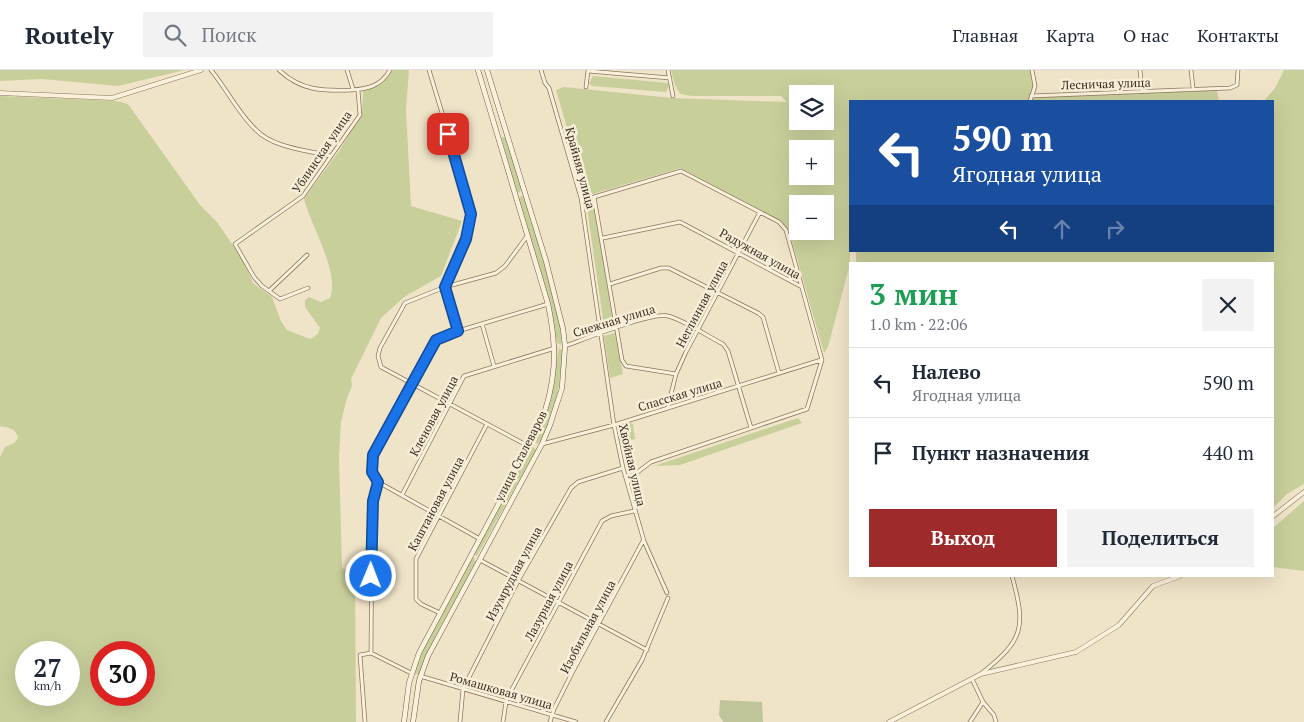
<!DOCTYPE html>
<html lang="ru">
<meta charset="utf-8">
<style>
:root{--surface:#fff;--page:#f2f2f3;--text:#1f2937;--muted:#747a83;--line:#e0e1e3;--accent:#9e2a2b}
body{margin:0;font-family:"PT Serif",serif;background:var(--page);color:var(--text);height:100vh;display:flex;flex-direction:column;font-size:19px;white-space:nowrap}
*{box-sizing:border-box;margin:0}
p{font-size:16px;color:var(--muted)}
.icon{flex:none;width:28px;height:28px;fill:none;stroke:currentColor;stroke-width:2;stroke-linecap:round;stroke-linejoin:round}
.map{position:relative;flex:1;overflow:hidden}
.side{position:absolute;left:849px;top:192px;width:425px;height:315px;display:flex;flex-direction:column;background:var(--surface);border-radius:0px;box-shadow:0 5px 20px #0002}
.side>*{flex:none}
.hud{position:absolute;left:849px;top:30px;width:425px;height:152px;border-radius:0px;box-shadow:0 5px 20px #0002;background:#1a4fa0;color:#fff;overflow:hidden}
.controls{position:absolute;left:789px;top:15px;display:grid;gap:10px}
.controls a{display:grid;place-items:center;width:45px;height:45px;border-radius:0px;background:var(--surface);box-shadow:0 5px 20px #0002;font-size:25px}
.speed{position:absolute;left:15px;top:571px;display:flex;gap:10px;font-size:25px;font-weight:700;text-align:center}
.speed>*{display:grid;place-content:center;width:65px;height:65px;border-radius:50%;background:var(--surface);box-shadow:0 5px 20px #0002;line-height:1}
.speed small{font-size:12px;font-weight:400}
.speed .limit{border:8px solid #d22;background:#fff;color:#111}
.pin{position:absolute;display:grid;place-items:center;width:42px;height:42px;color:#fff;margin:-21px;border-radius:10px;box-shadow:0 2px 8px #0006}
.me{position:absolute;width:55px;margin:-28px;rotate:1deg;stroke-linejoin:round;filter:drop-shadow(0 0 4px #0008)}
.turn{display:flex;align-items:center;gap:18px;height:105px;padding:0 20px;font-size:22px}
.turn .icon{width:65px;height:65px;stroke-width:2.5}
.turn b{display:block;font-size:35px;line-height:42px}
.lanes{display:flex;align-items:center;height:48px;padding:0 20px;background:#0003;justify-content:center;gap:25px;direction:ltr}
.lanes .off{opacity:.35}
.round{display:grid;place-items:center;flex:none;width:52px;height:52px;border-radius:0px;background:var(--page)}
.overview{display:flex;align-items:center;justify-content:space-between;height:85px;padding:0 20px}
h1{font-size:30px;font-weight:700;line-height:38px;color:#1e9e55}
.action{display:flex;gap:10px;margin-top:auto;padding:10px 20px}
.action a{flex:1;height:58px;border-radius:0px;background:var(--accent);color:#fff;font-size:20px;font-weight:700;line-height:58px;text-align:center}
.action a+a{background:var(--page);color:var(--text)}
ul{padding:0;list-style:none}
li{display:flex;align-items:center;gap:15px;height:70px;padding:0 20px;border-top:1px solid var(--line)}
li div{flex:1}
li b{display:block;font-size:19px}
li em{font-style:normal}
header{display:flex;align-items:center;gap:30px;box-sizing:border-box;height:70px;padding:0 25px;background:var(--surface);border-bottom:1px solid var(--line)}
header strong{font-size:24px}
nav{display:flex;gap:28px;margin-inline-start:auto;font-size:18px}
.search{width:350px;height:45px;background:var(--page);display:flex;align-items:center;gap:12px;box-sizing:border-box;padding:0 18px;border-radius:0px;color:var(--muted);font-size:19px}
.map>svg:first-child{display:block}
.green{fill:#c9cf9b;fill-rule:evenodd}
.cemetery{fill:#bfc49a}
.lines{fill:none;stroke-linecap:round;stroke-linejoin:round}
.minor-casing{stroke:#8d765c;stroke-width:4.5}
.tertiary-casing{stroke:#8d765c;stroke-width:5}
.secondary-casing{stroke:#6f573f;stroke-width:5.5}
.minor{stroke:#faf1dc;stroke-width:3}
.tertiary{stroke:#faf1dc;stroke-width:4}
.secondary{stroke:#faf1dc;stroke-width:4.5}
.route-casing{stroke:#114b97;stroke-width:12}
.route{stroke:#1a73e8;stroke-width:9}
.labels{text-anchor:middle;stroke-width:5;stroke-linejoin:round;paint-order:stroke}
.street-label{font-size:12px;fill:#3d2e20;stroke:#f7eed8}
</style>
<header>
<strong>Routely</strong>
<div class="search"><svg class="icon" aria-label="search" viewBox="0 0 24 24"><circle cx="10" cy="10" r="6"/><path d="M15 15l6 6"/></svg>Поиск</div>
<nav><a>Главная</a><a>Карта</a><a>О нас</a><a>Контакты</a></nav>
</header>
<div class="map">
<svg width="1304" height="652" viewBox="0 0 1304 652">
<rect width="100%" height="100%" fill="#f0e4c8"/>
<path class="green" d="M0,0H185L118,16L42,9L0,11Z
M391,0H409L406,40L411,136L462,151L441,206L404,227L381,248L351,309L352,316L347,328L341,352L339,387L342,498L355,504L356,652H0V387L5,377L14,373L18,368C16,358 9,358 0,356V26L116,31L128,34L200,135L217,152L243,190L253,213L272,227L281,251L287,260L310,269L318,264L320,258L305,237V230L309,227L321,232L330,228C340,202 311,156 304,129L339,81L362,44L363,21C377,17 384,13 391,0ZM26,582H69V625H26ZM101,582H144V625H101Z
M671,0H1032L1035,16L1031,26L1214,18L1217,21L1219,31H850V194L828,277L824,283L789,161L782,152L681,98L593,124L586,123L556,20L564,17L672,28L787,32L781,26H692L680,24L675,15ZM798,24H825V51H798ZM798,79H825V106H798ZM798,134H825V161H798Z
M1284,0H1304V414L1287,424L1273,438L1272,194L856,193V181H1272V31H1264L1275,18Z
M593,6L668,13L669,16L666,22L592,16L589,13Z
M501,67H506L522,119L519,123L516,121Z
M522,125C531,134 566,263 561,275L557,273L550,234L518,129Z
M595,130L613,254L604,256L586,131Z
M615,263L623,304L610,308L604,266Z
M559,278L563,280C561,302 555,362 537,374L534,371L550,329Z
M798,348L802,353L680,395L654,396Z
M628,352L633,354L635,369L620,373L618,359Z
M533,376L536,380L477,486L474,484Z
M1304,431V501L1273,497V458Z
M473,487L476,492L438,561L419,604H414L422,579Z"/>
<path class="cemetery" d="M720,630L762,632L763,652H723L719,645Z"/>
<g class="lines">
<g class="minor-casing">
<path id="minor" d="M211,0C226,18 238,43 255,59C273,78 306,80 330,86
M279,0C301,21 323,21 351,20C368,19 381,16 390,0
M347,0L353,19
M429,0L471,138L465,169L445,217L458,261
M541,0L545,13L549,18L581,128L614,355L623,398L644,471L667,523
M668,0L673,26
M1140,0L1142,20
M1191,0L1193,18
M588,1L670,8
M586,17L588,0
M1031,26L1230,18L1237,15L1238,0
M1030,31L1035,16L1032,0
M594,127L622,290L626,296L676,304
M581,128L594,127L681,101L779,152L786,160L822,290L807,339L651,392L631,407L628,412
M528,165L505,196L496,203L445,217L405,233L380,278L378,286L381,297L530,377
M603,168L680,152L800,216
M610,214L661,198H669L758,243L763,247L779,303
M308,218L280,229L262,216L254,207L235,174L303,126L360,45L358,20
M270,220L307,185
M482,254L494,296
M565,276C585,269 651,242 668,246C682,249 709,267 723,274L728,281L751,358
M668,336L676,304L686,282L760,142
M542,374L614,355L821,290
M378,412L480,469
M402,425L464,306L555,278
M480,490L647,580
M440,543L421,534L416,529V489L487,354
M371,583L372,443L378,412L372,403L373,385L435,270L448,264L548,234
M371,583L411,603
M982,603C1024,570 1026,557 1012,506
M420,606L576,652
M983,632L994,645L996,652
M365,652L360,585L371,583
M460,652L463,619L518,511L571,418L578,412L623,398
M503,652L506,632L511,621L602,451L611,446L634,441
M550,652L554,639L572,603L643,471
M606,652L642,590L668,528
M970,652L983,632L972,609"/>
</g>
<g class="tertiary-casing">
<path id="tertiary" d="M0,23L112,28L201,0
M1272,447L1304,422
M889,652L981,604L1076,582L1119,555L1153,516L1180,506"/>
</g>
<g class="secondary-casing">
<path id="secondary" d="M404,652L409,613L419,583L539,358C556,314 558,281 548,234L478,0
M413,652L419,611L428,586L542,374L550,355L562,318L565,276L563,259L546,191L487,0"/>
</g>
<use href="#minor" class="minor"/>
<use href="#tertiary" class="tertiary"/>
<use href="#secondary" class="secondary"/>
</g>
<g class="lines">
<g class="route-casing">
<path id="route" d="M371,506L373,431L378,412L372,402L373,385L436,270L458,261L445,217L466,169L471,144L448,64"/>
</g>
<use href="#route" class="route"/>
</g>
<g class="labels">
<g class="street-label">
<text transform="translate(1106 14) rotate(-2)" y="4">Лесничая улица</text>
<text transform="translate(322 82) rotate(-56)" y="4">Ублинская улица</text>
<text transform="translate(580 98) rotate(75)" y="4">Крайняя улица</text>
<text transform="translate(760 184) rotate(29)" y="4">Радужная улица</text>
<text transform="translate(702 234) rotate(-62)" y="4">Неглинная улица</text>
<text transform="translate(614 251) rotate(-17)" y="4">Снежная улица</text>
<text transform="translate(680 325) rotate(-17)" y="4">Спасская улица</text>
<text transform="translate(434 346) rotate(-62)" y="4">Кленовая улица</text>
<text transform="translate(521 386) rotate(-63)" y="4">улица Сталеваров</text>
<text transform="translate(632 395) rotate(77)" y="4">Хвойная улица</text>
<text transform="translate(436 434) rotate(-62)" y="4">Каштановая улица</text>
<text transform="translate(514 504) rotate(-62)" y="4">Изумрудная улица</text>
<text transform="translate(549 531) rotate(-62)" y="4">Лазурная улица</text>
<text transform="translate(588 557) rotate(-62)" y="4">Изобильная улица</text>
<text transform="translate(501 621) rotate(16)" y="4">Ромашковая улица</text>
</g>
</g>
</svg>
<div class="controls">
<a><svg class="icon" aria-label="layers" viewBox="0 0 24 24"><path d="M12 4l9 5-9 5-9-5zM3 14l9 5 9-5"/></svg></a>
<a>+</a>
<a>−</a>
</div>
<div class="speed"><div>27<small>km/h</small></div><div class="limit">30</div></div>
<div class="pin" style="left:448px;top:64px;background:#d93025"><svg class="icon" aria-label="arrive" viewBox="0 0 24 24"><path d="M6 21V4h12l-3 4 3 4H6"/></svg></div>
<svg class="me" style="left:371px;top:506px" viewBox="-20 -20 40 40"><circle r="17" fill="#1a73e8" stroke="#fff" stroke-width="3"/><path d="M0-11L8 9 0 5-8 9z" fill="#fff"/></svg>
<div class="hud">
<div class="turn"><svg class="icon" aria-label="left" viewBox="0 0 24 24"><path d="M17 20v-9H6M10 6l-5 5 5 5"/></svg><div><b>590 m</b>Ягодная улица</div></div>
<div class="lanes"><svg class="icon" aria-label="left" viewBox="0 0 24 24"><path d="M17 20v-9H6M10 6l-5 5 5 5"/></svg><svg class="icon off" aria-label="ahead" viewBox="0 0 24 24"><path d="M12 20V5M6 11l6-6 6 6"/></svg><svg class="icon off" aria-label="right" viewBox="0 0 24 24"><path d="M7 20v-9h11M14 6l5 5-5 5"/></svg></div>
</div>
<section class="side">
<div class="overview"><div><h1>3 мин</h1><p>1.0 km · 22:06</p></div><a class="round"><svg class="icon" aria-label="close" viewBox="0 0 24 24"><path d="M6 6l12 12M18 6L6 18"/></svg></a></div>
<ul>
<li><svg class="icon" aria-label="left" viewBox="0 0 24 24"><path d="M17 20v-9H6M10 6l-5 5 5 5"/></svg><div><b>Налево</b><p>Ягодная улица</p></div><em>590 m</em></li>
<li><svg class="icon" aria-label="arrive" viewBox="0 0 24 24"><path d="M6 21V4h12l-3 4 3 4H6"/></svg><div><b>Пункт назначения</b></div><em>440 m</em></li>
</ul>
<div class="action"><a>Выход</a><a>Поделиться</a></div>
</section>
</div>
